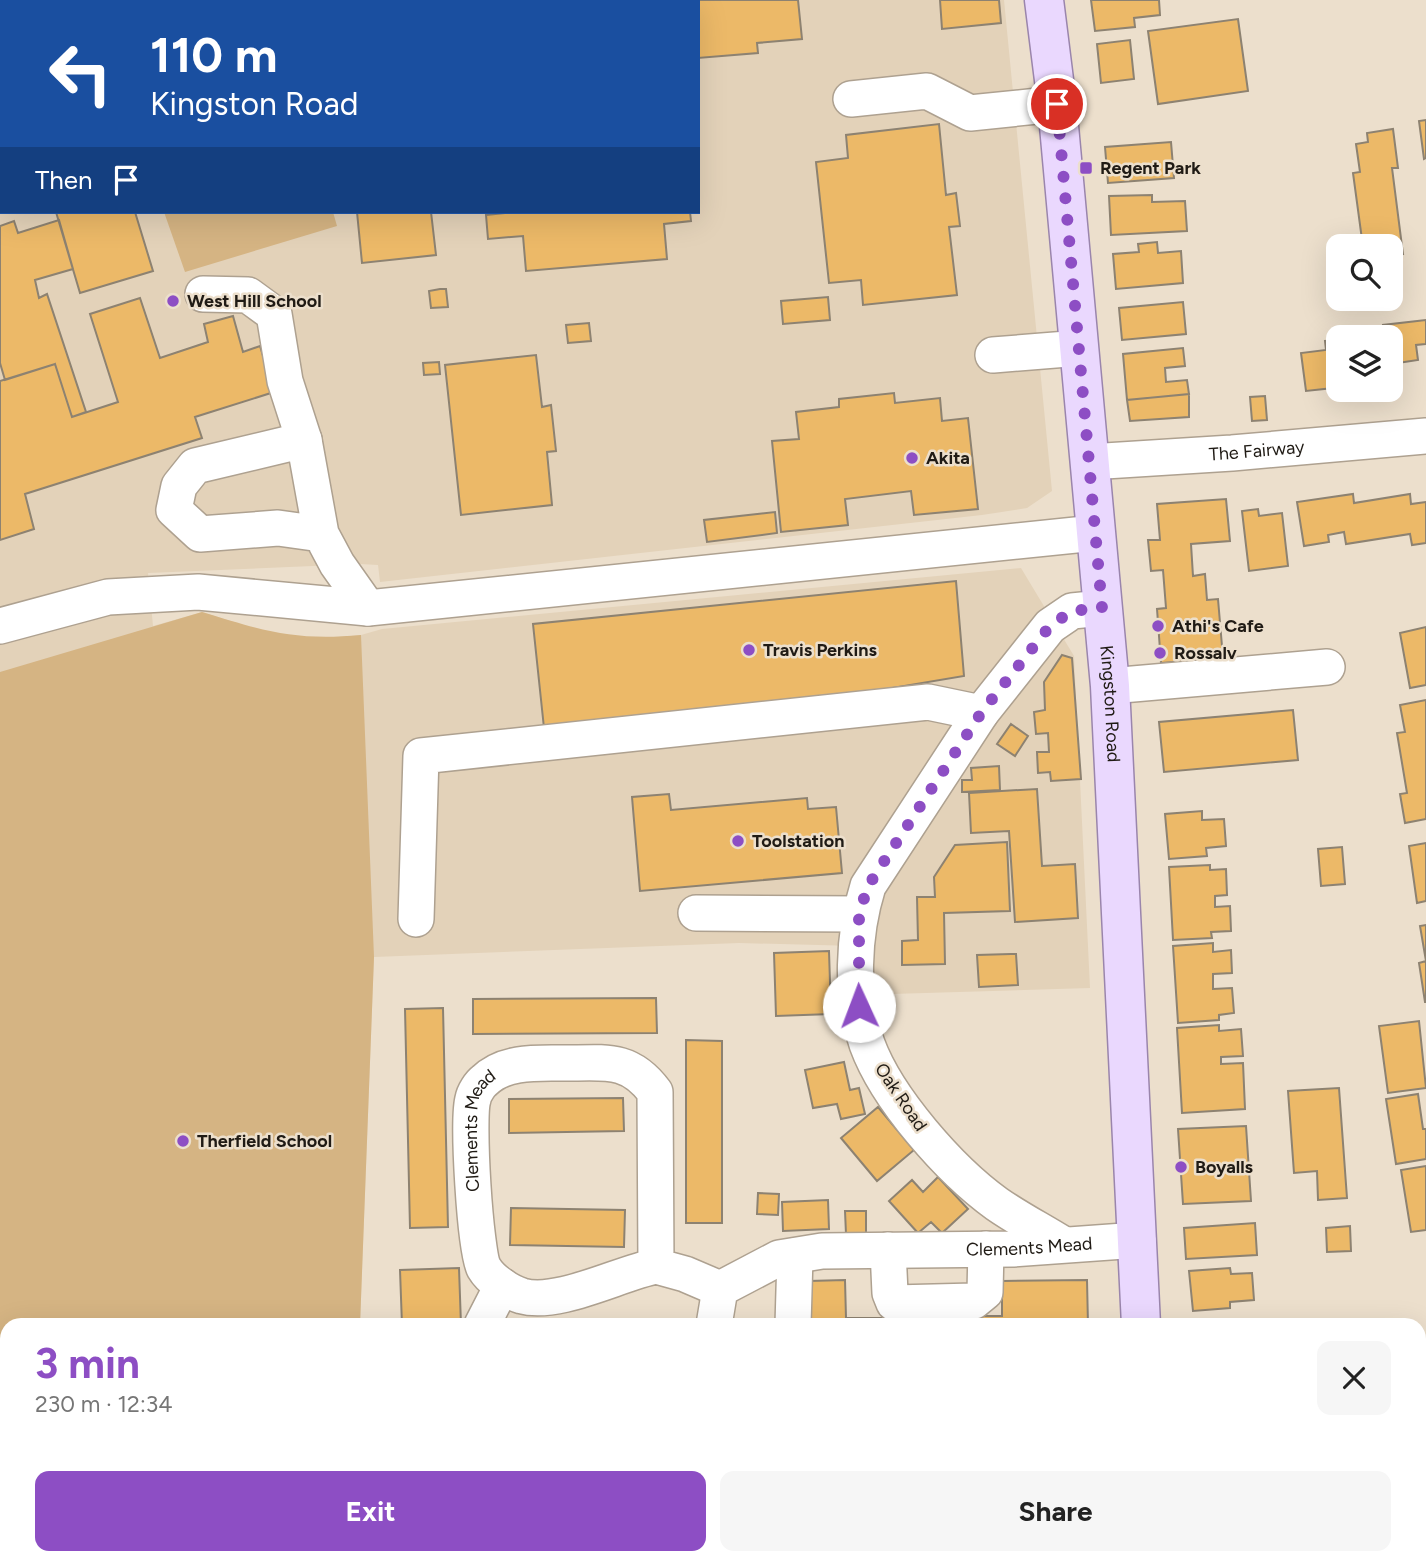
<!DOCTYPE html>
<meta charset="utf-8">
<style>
:root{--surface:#fff;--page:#f6f6f6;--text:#222;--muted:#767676;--accent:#8d4ec4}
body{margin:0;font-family:Figtree,sans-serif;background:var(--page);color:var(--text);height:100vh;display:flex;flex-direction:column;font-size:26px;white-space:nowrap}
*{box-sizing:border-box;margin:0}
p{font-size:23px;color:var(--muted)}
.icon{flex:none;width:38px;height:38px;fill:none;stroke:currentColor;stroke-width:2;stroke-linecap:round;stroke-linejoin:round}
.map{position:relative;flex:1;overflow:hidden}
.sheet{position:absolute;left:0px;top:1318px;width:1426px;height:247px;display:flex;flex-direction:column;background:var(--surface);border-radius:21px 21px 0 0;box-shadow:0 7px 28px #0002}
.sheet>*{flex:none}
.top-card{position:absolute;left:0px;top:0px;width:700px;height:214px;box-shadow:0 7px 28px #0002;background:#1a4fa0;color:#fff;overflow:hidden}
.fabs{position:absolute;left:1326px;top:234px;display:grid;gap:14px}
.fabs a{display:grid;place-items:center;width:77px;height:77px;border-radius:14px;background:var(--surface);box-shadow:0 7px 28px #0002;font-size:35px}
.pin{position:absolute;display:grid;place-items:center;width:60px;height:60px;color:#fff;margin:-30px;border:4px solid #fff;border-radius:50%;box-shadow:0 2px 7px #0007}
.me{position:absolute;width:77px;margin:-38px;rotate:358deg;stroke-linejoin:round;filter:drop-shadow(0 0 5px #0008)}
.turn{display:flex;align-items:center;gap:24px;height:147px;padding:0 35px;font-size:32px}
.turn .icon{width:91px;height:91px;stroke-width:2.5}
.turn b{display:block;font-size:49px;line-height:60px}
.then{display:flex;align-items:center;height:66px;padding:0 35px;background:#0003;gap:14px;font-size:26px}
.round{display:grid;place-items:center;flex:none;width:74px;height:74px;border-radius:14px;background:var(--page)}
.summary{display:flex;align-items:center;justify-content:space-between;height:119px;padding:0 35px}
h1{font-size:42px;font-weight:700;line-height:52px;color:var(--accent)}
.primary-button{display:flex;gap:14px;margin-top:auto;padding:14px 35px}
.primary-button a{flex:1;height:80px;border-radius:14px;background:var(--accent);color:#fff;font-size:28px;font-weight:700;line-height:80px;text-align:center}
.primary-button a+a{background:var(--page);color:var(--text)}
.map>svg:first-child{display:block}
.built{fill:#e3d2b9;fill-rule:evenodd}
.green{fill:#d5b483}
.building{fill:#ecb968;stroke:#8d8271;stroke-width:2}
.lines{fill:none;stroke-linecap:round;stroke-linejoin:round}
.minor-casing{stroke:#aea190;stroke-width:38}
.major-casing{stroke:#9a85ac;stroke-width:41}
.minor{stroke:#fff;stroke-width:35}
.major{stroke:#ead8fe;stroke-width:38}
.route{stroke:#8d4ec4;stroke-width:12;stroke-dasharray:0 21.6}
.poi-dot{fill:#8d4ec4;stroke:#ecdfcc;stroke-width:2.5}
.labels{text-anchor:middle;stroke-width:5;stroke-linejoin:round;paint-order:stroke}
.poi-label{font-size:18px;font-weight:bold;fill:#201b15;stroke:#ecdfcc;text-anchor:start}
.street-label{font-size:18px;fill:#201b15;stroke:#ecdfcc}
</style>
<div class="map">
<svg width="1426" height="1564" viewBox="0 0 1426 1564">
<rect width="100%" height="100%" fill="#ecdfcc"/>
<path class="built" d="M0,0H1004L1052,491L1027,508L982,515L380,582L378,565L360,564L148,573L153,626L202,612L272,634L317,639L361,635L382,629L1021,568L1074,656L1090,988L858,995L856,946L739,943L374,957L360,1325H7V1558H358L357,1564H0ZM2,2H698V212H2Z"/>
<path class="green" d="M0,0H266L267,2H2V212H5L0,213Z
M164,212H333L337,226L185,272Z
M202,612C264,631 295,641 361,635L374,957L360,1325H7V1558H358L357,1564H0V672Z"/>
<path class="building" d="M402,0H590V2H402Z
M677,0H798L802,39L757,43L758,53L698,58V2Z
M940,0H999L1001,23L942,29Z
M1091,0H1159L1160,15L1134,18L1135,27L1095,31Z
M1238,19L1248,91L1158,104L1148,31Z
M1130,40L1134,79L1101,83L1097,44Z
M1426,120V158L1424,159L1419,121Z
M939,124L946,195L956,193L960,226L949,227L957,295L863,305L861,280L829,283L816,162L848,158L846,135Z
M1393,129L1398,168H1392L1403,254L1391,255V247H1363L1353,173L1360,172L1356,144L1368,142L1367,133Z
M1171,142L1174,178L1108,183L1105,147Z
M1152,195V202L1185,201L1187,231L1111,235L1109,196Z
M56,212H135L153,271L80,293Z
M357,212H431L436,255L362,263Z
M515,212H690L691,221L664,224L667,259L526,271L523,236L488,239L486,215Z
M59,220L73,269L35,280L39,298L47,294L86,412L72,417L55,364L5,380L0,363V226L14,221L18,233Z
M1157,242L1158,253L1181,251L1183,283L1116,289L1113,254L1139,252L1138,244Z
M440,289H446L448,307L431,308L429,291Z
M828,297L830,320L783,324L781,301Z
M140,298L160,358L208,342L204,324L233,316L243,352L260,346L274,392L195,417L202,438L25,494L34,529L0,540V381L55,364L72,417L118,402L90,314Z
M1183,302L1186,334L1122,340L1119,308Z
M1426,320V344L1416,345L1418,360L1391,364V338H1353L1384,334L1383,325Z
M589,323L591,341L568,343L566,325Z
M1339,340V378H1332L1333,388L1306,391L1301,353L1326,350L1325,341Z
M1183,348L1185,366L1165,368L1166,382L1187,380L1189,394L1127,400L1123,354Z
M536,355L542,407L551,405L556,451L547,452L552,505L461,515L445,365Z
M439,362L440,374L424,375L423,363Z
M894,393L895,403L940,398L942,421L968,418L978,509L914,515L911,491L845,499L848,525L781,532L772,441L799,439L796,412L839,407V399Z
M1189,394V417L1130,421L1127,400Z
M1265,396L1267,420L1252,421L1250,397Z
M1353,494L1354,503L1410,494L1411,504L1426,502V543L1412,545L1410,534L1346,544L1344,532L1328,535L1329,542L1304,546L1297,502Z
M1226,499L1230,541L1191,544L1193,576L1205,574L1207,600L1218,599L1223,658L1161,663L1157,609L1166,608L1163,570L1151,571L1148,540H1160L1157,504Z
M1258,509L1259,516L1282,513L1288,566L1249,571L1242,511Z
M775,512L777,533L707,542L704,520Z
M956,581L964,676L791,705L544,728L533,624Z
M1426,627V685L1410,688L1400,633Z
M1062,655L1072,658L1081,779L1051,781L1050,772L1038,773L1037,752H1049L1048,733L1036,734L1034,712L1045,710L1044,682Z
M1426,700V819L1405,823L1400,794L1407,793L1397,733L1405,732L1400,705Z
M1293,710L1298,760L1164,772L1159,722Z
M1011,724L1028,736L1015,756L997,744Z
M999,766L1000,790L962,792V780H972L971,768Z
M1037,789L1042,866L1075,864L1078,918L1015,922L1009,831L971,833L969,793Z
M669,794L671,810L807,798L808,809L836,807L842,873L640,891L632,797Z
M1202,811V820L1224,819L1226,846L1206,848L1207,856L1169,859L1165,814Z
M1007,842L1010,911L944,913L945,964L902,965V941L918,940L917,897H935L934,877L955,845Z
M1426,843V901L1417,903L1409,846Z
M1342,847L1345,884L1321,886L1318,849Z
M1210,865V870L1226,869L1227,895L1215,896V907L1230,906L1231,931L1211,932L1212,938L1173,940L1169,867Z
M1426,925V1002H1425L1419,963L1426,961L1420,926Z
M1213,943V952L1231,950L1232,973L1213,974V989L1232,988L1234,1013L1219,1015V1020L1178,1023L1173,946Z
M829,951L831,1014L776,1016L774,953Z
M1011,954H1016L1018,985L979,987L977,955Z
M656,998L657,1033L473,1034V999Z
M443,1008L448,1227L410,1228L405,1009Z
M1419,1021L1426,1088L1388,1093L1379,1026Z
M1219,1025V1031L1241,1029L1243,1056L1221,1057V1064L1243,1063L1245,1109L1182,1113L1177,1028Z
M686,1040L722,1041V1223H686Z
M844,1062L850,1090L859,1088L865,1114L841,1119L837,1104L813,1108L805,1070Z
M1339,1088L1347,1198L1318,1200L1317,1171L1294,1173L1288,1091Z
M1418,1094L1423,1129H1426V1159L1396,1164L1386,1099Z
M623,1098L624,1131L509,1133V1099Z
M878,1107L914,1150L877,1181L841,1138Z
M1246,1126L1251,1201L1183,1204L1178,1129Z
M1426,1166V1230L1411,1232L1401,1170Z
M938,1177L968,1209L942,1233L931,1222L918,1233L889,1201L912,1180L923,1192Z
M758,1193L779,1194L778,1215L757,1214Z
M828,1200L829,1229L783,1231L782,1202Z
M511,1208L625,1210L624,1247L510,1245Z
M845,1211H866V1234H846Z
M1255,1223L1257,1255L1186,1259L1184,1228Z
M1350,1226L1351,1251L1327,1252L1326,1228Z
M459,1268L461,1325H402L400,1270Z
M1230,1268L1231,1274L1252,1273L1254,1300L1230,1302V1308L1193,1311L1189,1271Z
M845,1280L846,1318H884V1325H809V1281Z
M1087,1280L1088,1325H957L956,1316H1002V1281Z
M1231,1321V1325H1193V1323Z
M1426,1462V1496H1419V1463Z
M410,1558H470V1564H411Z
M574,1558H624V1564H574Z
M709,1558H780V1564H709Z
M1072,1558H1108V1564H1043L1072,1563Z
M517,1559H559V1564H517Z"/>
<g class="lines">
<g class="minor-casing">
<g id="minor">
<path d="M851,99L927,91L970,113L1057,104"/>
<path d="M203,294L248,295L274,314L285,381L304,440"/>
<path d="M993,355L1080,348"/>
<path id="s1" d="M1089,462L1232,453L1426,436"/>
<path d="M321,534L278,528L200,534L174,510L179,486L195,466L304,440L321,534L337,564L368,608"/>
<path d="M0,626L108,597L198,592L368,608L1095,533"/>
<path d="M1110,686L1327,667"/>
<path d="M696,913L859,914"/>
<path d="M416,919L421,756L928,702L981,713"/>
<path d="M1061,1243C1040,1230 1017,1218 997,1204C950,1170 887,1099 867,1044C850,996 853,934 868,886L981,713L1050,626L1072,611L1102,608"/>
<path d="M888,1250L890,1293L894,1303L974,1301L985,1292L986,1249"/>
<path id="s2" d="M656,1266C618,1274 558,1306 522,1296C509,1292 491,1280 484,1268C475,1252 467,1118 473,1099C474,1093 480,1084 484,1081C507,1058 546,1064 576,1063C611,1062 632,1061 655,1092L656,1266L685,1274L720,1289"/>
<path d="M482,1325L502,1286"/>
<path id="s3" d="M714,1325L720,1289L779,1258L822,1251L1013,1249L1138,1240"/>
<path d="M793,1325L795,1256"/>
<path d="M1419,1553L1426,1552"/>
<path d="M671,1564V1558"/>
<path d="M1256,1564L1349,1558"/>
</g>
</g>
<g class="major-casing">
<g id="major">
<path id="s4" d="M1044,0L1057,104L1110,686L1141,1325"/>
<path d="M1151,1558V1564"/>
</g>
</g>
<use href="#minor" class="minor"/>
<use href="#major" class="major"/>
</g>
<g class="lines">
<path class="route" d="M859,1006V914L868,886L981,713L1050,626L1072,611L1102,608L1057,104"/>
</g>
<g class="poi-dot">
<rect x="1079" y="161" width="14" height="14" rx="3.5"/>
<circle cx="173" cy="301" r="7"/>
<circle cx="912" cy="458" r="7"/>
<circle cx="1158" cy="626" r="7"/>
<circle cx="749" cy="650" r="7"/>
<circle cx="1160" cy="653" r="7"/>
<circle cx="738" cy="841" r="7"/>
<circle cx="183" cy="1141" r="7"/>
<circle cx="1181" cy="1167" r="7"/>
</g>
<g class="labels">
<g class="poi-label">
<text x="1100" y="174">Regent Park</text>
<text x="187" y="307">West Hill School</text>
<text x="926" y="464">Akita</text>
<text x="1172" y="632">Athi's Cafe</text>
<text x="763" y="656">Travis Perkins</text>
<text x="1174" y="659">Rossalv</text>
<text x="752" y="847">Toolstation</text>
<text x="197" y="1147">Therfield School</text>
<text x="1195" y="1173">Boyalls</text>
</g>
<g class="street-label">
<text dy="6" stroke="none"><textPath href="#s1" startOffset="168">The Fairway</textPath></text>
<text dy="6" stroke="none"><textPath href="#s4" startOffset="707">Kingston Road</textPath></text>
<text transform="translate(901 1097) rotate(56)" y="6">Oak Road</text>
<text dy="6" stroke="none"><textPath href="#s2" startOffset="327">Clements Mead</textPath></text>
<text dy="6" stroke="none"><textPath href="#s3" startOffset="354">Clements Mead</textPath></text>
</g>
</g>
</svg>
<div class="fabs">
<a><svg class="icon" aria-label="search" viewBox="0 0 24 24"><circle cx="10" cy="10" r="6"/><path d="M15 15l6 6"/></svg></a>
<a><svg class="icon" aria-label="layers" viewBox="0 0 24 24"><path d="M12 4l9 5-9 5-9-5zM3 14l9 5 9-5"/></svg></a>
</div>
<div class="pin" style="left:1057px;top:104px;background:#d93025"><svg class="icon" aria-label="arrive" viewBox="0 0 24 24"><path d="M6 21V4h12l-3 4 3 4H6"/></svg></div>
<svg class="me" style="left:859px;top:1006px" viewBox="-20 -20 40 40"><circle r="19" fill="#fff"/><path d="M0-13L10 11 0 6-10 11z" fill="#8d4ec4"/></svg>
<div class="top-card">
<div class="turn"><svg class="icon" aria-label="left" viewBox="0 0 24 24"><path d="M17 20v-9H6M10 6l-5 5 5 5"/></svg><div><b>110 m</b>Kingston Road</div></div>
<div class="then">Then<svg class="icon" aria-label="arrive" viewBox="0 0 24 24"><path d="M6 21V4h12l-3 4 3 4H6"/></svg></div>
</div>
<section class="sheet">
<div class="summary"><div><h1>3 min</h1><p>230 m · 12:34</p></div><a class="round"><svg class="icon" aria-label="close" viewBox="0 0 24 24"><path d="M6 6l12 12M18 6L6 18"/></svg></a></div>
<div class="primary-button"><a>Exit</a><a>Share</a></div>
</section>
</div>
